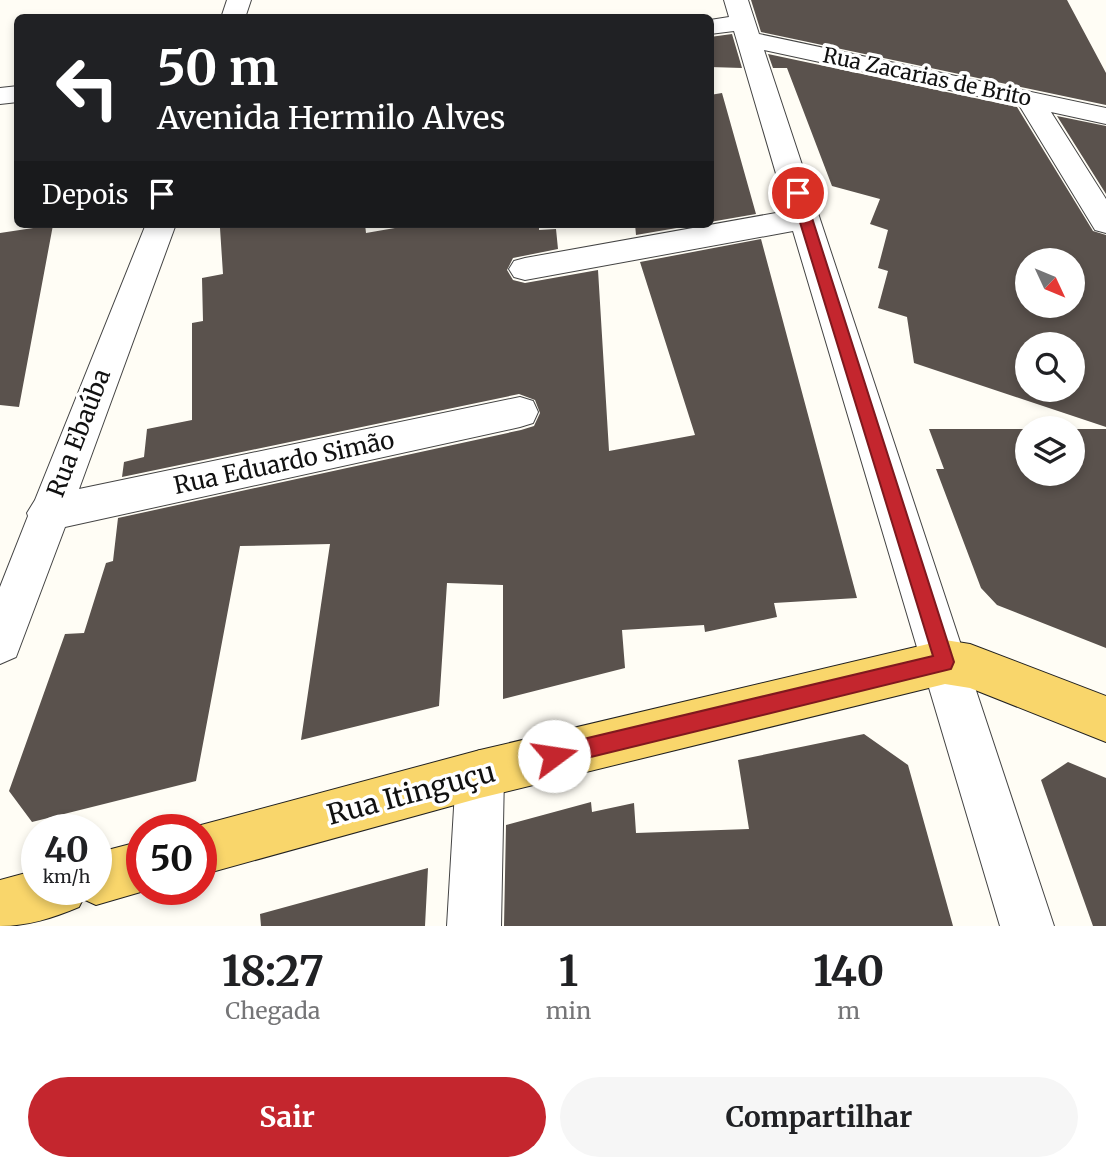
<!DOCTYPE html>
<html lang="pt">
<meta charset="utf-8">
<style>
:root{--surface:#fff;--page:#f6f6f6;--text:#202124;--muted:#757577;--accent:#c4262e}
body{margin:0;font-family:Merriweather,serif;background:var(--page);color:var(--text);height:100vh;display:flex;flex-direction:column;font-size:26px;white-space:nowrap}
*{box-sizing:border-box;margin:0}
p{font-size:23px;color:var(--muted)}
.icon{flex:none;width:38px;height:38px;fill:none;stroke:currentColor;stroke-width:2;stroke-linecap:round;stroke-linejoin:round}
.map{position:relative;height:926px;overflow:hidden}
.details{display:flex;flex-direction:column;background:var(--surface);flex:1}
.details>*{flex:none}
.guide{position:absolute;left:14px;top:14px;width:700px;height:214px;border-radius:10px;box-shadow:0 4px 10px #0003;background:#202124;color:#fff;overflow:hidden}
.needle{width:46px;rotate:134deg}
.controls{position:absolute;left:1015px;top:248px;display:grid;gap:14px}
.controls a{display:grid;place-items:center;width:70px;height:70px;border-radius:50%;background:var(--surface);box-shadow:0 4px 10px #0003;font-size:35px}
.speed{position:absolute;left:21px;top:814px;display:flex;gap:14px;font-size:35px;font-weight:700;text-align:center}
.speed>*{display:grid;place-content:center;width:91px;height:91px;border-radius:50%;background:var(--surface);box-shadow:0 4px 10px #0003;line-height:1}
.speed small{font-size:18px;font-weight:400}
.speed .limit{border:10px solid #d22;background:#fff;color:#111}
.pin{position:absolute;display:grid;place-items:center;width:60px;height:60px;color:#fff;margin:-30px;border:4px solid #fff;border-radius:50%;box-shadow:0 2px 7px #0007}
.me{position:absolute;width:77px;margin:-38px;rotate:76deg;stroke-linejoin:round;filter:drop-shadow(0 0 5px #0008)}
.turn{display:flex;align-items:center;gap:24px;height:147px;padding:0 28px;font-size:32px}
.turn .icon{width:91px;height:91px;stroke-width:2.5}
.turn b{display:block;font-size:49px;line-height:60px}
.then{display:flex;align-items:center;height:66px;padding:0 28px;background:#0003;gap:14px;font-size:26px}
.eta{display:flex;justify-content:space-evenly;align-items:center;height:119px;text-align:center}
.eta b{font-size:42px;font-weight:700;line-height:49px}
.cta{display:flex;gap:14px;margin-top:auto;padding:14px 28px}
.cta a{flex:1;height:80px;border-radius:42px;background:var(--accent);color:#fff;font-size:28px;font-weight:700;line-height:80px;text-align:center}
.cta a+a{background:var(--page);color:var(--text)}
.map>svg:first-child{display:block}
.building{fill:#5a524d;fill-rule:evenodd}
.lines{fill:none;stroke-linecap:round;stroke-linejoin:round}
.minor-casing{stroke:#444;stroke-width:2}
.major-casing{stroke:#222;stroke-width:2}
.minor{fill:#fff;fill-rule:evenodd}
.major{fill:#f9d66b;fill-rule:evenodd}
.route{fill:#c4262e;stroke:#7f191e;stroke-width:2}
.labels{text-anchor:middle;stroke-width:7;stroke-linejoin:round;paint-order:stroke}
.far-street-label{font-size:21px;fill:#111;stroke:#fff}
.street-label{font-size:24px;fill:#111;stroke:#fff}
.near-street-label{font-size:28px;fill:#111;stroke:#fff}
</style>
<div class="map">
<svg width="1106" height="926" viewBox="0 0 1106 926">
<rect width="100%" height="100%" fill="#fffdf5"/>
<path class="building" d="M751,0H1067L1106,73V105L761,32Z
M732,34L742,68L710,67V37Z
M768,54L1017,107L1093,231L1106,235V427L914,363L907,317L878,308L888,271L878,268L888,230L870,224L880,199L832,186L787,68H773ZM1027,261H1073V306H1027ZM1027,345H1073V390H1027Z
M722,93L756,214L710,222V95Z
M1057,116L1106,126V194Z
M238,224H365L366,233L418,224H539V230L556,229L558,249L513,258L507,270L513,280L525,283L598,270L609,451L695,435L640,262L761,239L857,598L774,603L777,617L705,632L704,625L622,630L625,668L503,699V585L447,583L439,706L301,740L330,544L240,546L196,781L32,822L9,791L65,634L84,633L106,563L113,561L118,518L521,430L534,426L540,413L535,400L519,394L122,477L124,462L144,457L147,429L192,420V323L203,321L202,278L223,274L220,228Z
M635,224H700L636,235Z
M53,225L19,407L0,405V233Z
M929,429H1027V474H1073V429H1106V648L997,605L981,588L936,469H944Z
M864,734L908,765L953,926H504L506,825L591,802L592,812L634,803L636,833L749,829L738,760Z
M1068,762L1106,778V926H1093L1041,780Z
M428,868L425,926H261L260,914Z"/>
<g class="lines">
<g class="minor-casing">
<path id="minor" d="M227,0H251L245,18H221Z
M724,0H748L759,34L1106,108V124L1051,112L1106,199V233L1095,230L1019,105L764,50L1054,926H1000L793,231L525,280L514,277L509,269L514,261L525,258L787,211L734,31L710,34V20L729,17Z
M18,86V102L0,104V88Z
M146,224H176L79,489L520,397L533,401L538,412L533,423L520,427L65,527L16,657L0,664V587L28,516L27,513L35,500Z
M480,750L497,757L504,774L501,926H447L456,774L463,757Z"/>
</g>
<g class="major-casing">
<path id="major" d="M945,640L970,644L1106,696V742L970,688L945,684L480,798L201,875V830H189L201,825L480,750Z
M142,841V889H151L96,905L83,899L79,907C53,918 28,926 0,926V880L37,870V889H96V853Z"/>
</g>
<use href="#minor" class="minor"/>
<use href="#major" class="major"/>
</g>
<path class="route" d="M798,189L804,193L954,662L951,669L554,766L547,763L544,756L547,749L554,746L933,656L791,193Z"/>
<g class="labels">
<g class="far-street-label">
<text transform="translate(927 77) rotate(12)" y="7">Rua Zacarias de Brito</text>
</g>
<g class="street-label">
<text transform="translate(79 433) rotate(-69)" y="8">Rua Ebaúba</text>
<text transform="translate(284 463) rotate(-12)" y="8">Rua Eduardo Simão</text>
</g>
<g class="near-street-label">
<text transform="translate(411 793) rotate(-15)" y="10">Rua Itinguçu</text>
</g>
</g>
</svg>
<div class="controls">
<a><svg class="needle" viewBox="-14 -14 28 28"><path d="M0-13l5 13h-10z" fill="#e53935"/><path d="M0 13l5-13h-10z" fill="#757577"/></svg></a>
<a><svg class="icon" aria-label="search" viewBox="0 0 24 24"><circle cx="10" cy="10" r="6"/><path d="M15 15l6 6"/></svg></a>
<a><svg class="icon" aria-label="layers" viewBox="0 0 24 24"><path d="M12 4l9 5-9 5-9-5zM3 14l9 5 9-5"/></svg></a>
</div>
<div class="speed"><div>40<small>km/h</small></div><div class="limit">50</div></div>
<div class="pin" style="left:798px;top:193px;background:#d93025"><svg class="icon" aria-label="arrive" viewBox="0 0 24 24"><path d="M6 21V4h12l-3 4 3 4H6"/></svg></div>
<svg class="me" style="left:554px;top:756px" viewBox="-20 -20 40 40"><circle r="19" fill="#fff"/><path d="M0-13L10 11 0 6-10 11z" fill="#c4262e"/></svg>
<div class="guide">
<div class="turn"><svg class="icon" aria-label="left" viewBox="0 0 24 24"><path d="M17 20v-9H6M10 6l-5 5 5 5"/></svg><div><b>50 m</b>Avenida Hermilo Alves</div></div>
<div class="then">Depois<svg class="icon" aria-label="arrive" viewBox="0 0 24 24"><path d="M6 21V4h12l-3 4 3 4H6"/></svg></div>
</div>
</div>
<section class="details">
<div class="eta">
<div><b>18:27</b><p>Chegada</p></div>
<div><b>1</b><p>min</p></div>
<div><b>140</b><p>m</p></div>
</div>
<div class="cta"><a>Sair</a><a>Compartilhar</a></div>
</section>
